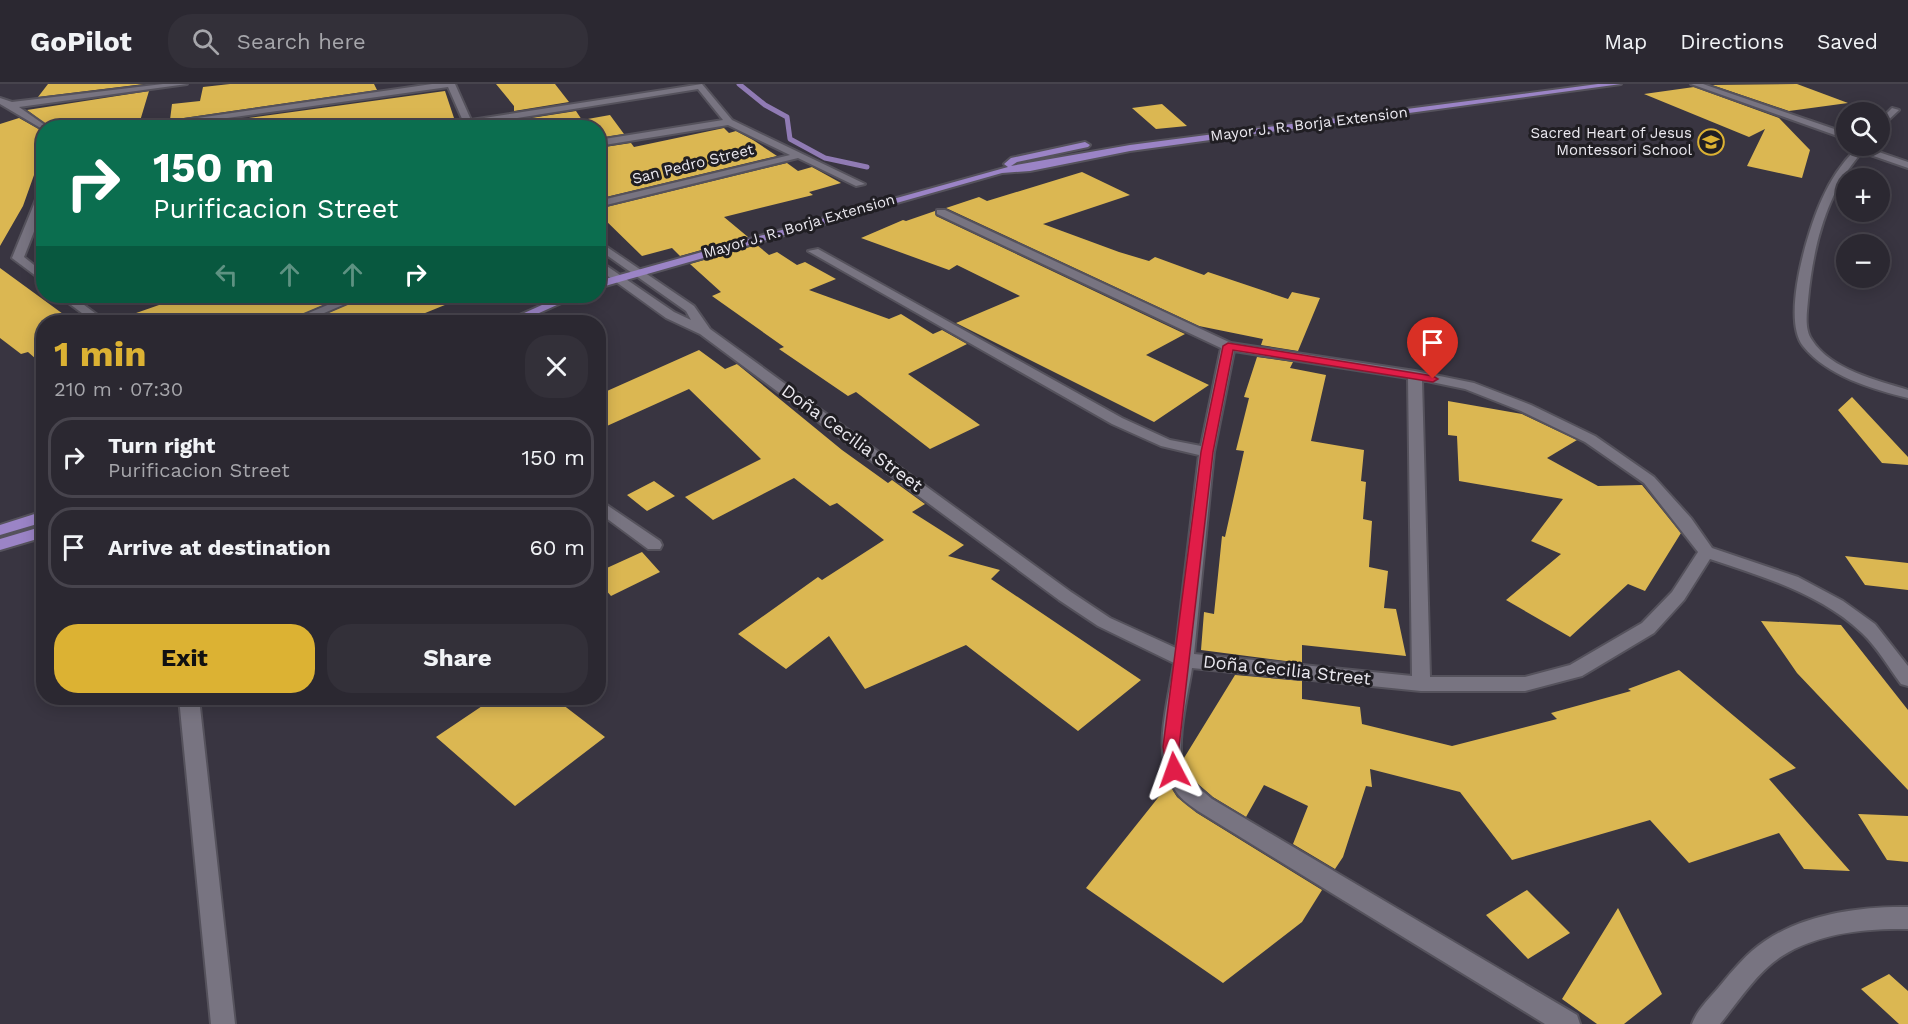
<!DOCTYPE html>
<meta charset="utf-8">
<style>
:root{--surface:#2b2831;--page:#333039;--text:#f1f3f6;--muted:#a6a6ab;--line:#47444d;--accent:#dcb233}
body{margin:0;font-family:"Work Sans",sans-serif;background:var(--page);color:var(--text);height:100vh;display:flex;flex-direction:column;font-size:22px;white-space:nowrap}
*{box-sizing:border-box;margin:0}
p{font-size:20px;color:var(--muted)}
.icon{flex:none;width:33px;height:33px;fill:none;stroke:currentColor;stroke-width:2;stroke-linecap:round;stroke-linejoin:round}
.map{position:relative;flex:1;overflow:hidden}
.drawer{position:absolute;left:36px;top:231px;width:570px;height:390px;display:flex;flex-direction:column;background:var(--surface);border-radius:24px;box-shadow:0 3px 15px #0003,0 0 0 2px var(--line)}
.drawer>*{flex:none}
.hud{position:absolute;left:36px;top:36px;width:570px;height:183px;border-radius:24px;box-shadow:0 3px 15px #0003,0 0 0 2px var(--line);background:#0b6e4f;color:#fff;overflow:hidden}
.tools{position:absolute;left:1836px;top:18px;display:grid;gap:12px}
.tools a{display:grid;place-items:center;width:54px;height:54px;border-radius:50%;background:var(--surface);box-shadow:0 3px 15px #0003,0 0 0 2px var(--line);font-size:30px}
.pin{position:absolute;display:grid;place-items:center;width:51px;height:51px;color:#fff;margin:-62px -26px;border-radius:50% 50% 50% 0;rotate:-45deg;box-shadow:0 0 6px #0007}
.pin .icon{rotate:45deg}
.me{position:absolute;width:66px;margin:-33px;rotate:356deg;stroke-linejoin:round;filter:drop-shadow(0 0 4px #0008)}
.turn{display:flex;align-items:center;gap:21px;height:126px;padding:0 18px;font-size:27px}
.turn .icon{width:78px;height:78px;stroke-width:2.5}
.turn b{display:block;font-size:42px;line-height:51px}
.lanes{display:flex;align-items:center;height:57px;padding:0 18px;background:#0003;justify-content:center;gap:30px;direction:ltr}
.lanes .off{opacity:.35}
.round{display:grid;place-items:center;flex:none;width:63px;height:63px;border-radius:24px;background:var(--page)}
.overview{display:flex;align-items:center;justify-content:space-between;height:102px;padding:0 18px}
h1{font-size:36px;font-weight:700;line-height:45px;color:var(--accent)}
.action{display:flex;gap:12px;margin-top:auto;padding:12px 18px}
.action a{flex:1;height:69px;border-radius:24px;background:var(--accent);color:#111;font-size:24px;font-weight:700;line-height:69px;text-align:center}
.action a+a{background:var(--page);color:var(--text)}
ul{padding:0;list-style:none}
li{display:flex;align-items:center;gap:18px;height:81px;margin:0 12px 9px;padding:0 6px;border:3px solid var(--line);border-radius:24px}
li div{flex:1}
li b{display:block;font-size:22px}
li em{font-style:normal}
header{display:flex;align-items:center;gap:36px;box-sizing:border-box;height:84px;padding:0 30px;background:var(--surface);border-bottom:2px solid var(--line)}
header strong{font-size:28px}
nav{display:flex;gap:33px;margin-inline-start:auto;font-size:21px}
.search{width:420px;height:54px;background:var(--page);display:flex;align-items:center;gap:15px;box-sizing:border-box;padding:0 21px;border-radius:24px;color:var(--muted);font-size:22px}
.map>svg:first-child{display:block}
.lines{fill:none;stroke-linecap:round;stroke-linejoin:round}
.stream{stroke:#907bb4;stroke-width:5}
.building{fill:#dbb752}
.minor-casing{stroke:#55525c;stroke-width:4}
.primary-casing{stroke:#55525c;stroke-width:4}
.minor{fill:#787481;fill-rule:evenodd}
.primary{fill:#9b84c6;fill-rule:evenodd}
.route{fill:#e11d48;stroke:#92132f;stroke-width:1.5}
.labels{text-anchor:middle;stroke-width:6;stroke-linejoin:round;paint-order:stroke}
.far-street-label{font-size:15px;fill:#eae8ef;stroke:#201e23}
.far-poi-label{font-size:15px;fill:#eae8ef;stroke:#201e23;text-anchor:end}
.street-label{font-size:18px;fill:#eae8ef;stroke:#201e23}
</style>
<header>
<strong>GoPilot</strong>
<div class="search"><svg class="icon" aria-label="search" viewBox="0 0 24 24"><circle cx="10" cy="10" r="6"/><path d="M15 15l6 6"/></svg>Search here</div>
<nav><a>Map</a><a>Directions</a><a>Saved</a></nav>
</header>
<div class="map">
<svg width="1908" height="940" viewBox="0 0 1908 940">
<rect width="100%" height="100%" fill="#393541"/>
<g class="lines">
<path class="stream" d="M739,0L765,21L787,33L790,55L825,74L867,83"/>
</g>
<path class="building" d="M48,0H144L38,13Z
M230,0H374L377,6L170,36L172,20L200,17L203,3Z
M496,0H555L569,18L514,27V22Z
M1797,0L1848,19L1789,27L1712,1Z
M1694,3L1779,34L1810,66L1802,94L1747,82L1765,45L1749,53L1644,10Z
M149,7L140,37L83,44H51L27,26Z
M445,7L454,34L394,44H288L287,40L260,44H176Z
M1162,20L1187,42L1156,45L1132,24Z
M576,27L582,36L610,31L624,50L598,54V44H511L512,37Z
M19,34L44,48V63L23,122L0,162V40Z
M724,44L729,49L736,47L753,56L777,72L598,115V64L631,59L634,63Z
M787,79L798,87L812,83L841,99L809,108L813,111L724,133L748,153L680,172L672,164L642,172L598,129V125Z
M1082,88L1130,111L1043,140L1119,168L1149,177L1155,173L1204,191L1208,188L1288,215L1292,208L1320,214L1298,267L1261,261L1263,255L1199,242L946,124L979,113L987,117Z
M935,127L936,132L1185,250L1146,271L1209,301L1154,338L956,239L1020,212L957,181L949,186L861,154L903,136L906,137Z
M757,161L769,171L777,168L797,181L805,178L836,195L809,206L889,235L901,230L933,250L942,246L967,260L908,290L980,341L930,365L856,308L848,312L779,265L784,263L712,212L721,208L690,180Z
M0,184L74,238H44V282L28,268L21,270L0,254Z
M144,212H344L285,238H119V235L159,221Z
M366,212H467L403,238H308Z
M699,266L725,285L737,280L842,366L888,399L892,396L925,420L912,428L964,461L948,472L1000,486L991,495L1141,596L1078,647L966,561L865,605L829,552L786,585L738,550L818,493L822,496L884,456L837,419L830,422L794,394L713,436L685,413L761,375L689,305L598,346V311Z
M1257,273L1293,278L1290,284L1326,291L1311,357L1364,366L1361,397L1366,398L1363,435L1372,437L1369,483L1388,487L1384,524L1396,525L1406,572L1302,561V579L1201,566L1204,528L1214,530L1222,452L1225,453L1244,367L1236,366L1249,314L1244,313Z
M1852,313L1908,373V381L1882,379L1838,326Z
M1448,317L1522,330L1577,356L1547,374L1598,402L1642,401L1681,449L1645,507L1628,500L1570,553L1506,516L1561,470L1531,457L1563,415L1459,397L1457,352L1448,351Z
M654,397L675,412L647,427L627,411Z
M642,468L660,488L611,512L598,497V488Z
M1845,472L1908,479V506L1865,501Z
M1761,537L1841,541L1908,626V706L1797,589Z
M1679,586L1796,684L1769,695L1850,787L1804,785L1779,749L1689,779L1650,736L1512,776L1460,708L1370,685L1372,703L1366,702L1343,773L1335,785L1293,760L1308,722L1264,701L1246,733L1213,713L1198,700L1188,689L1184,674L1235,591L1302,597V615L1360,623L1362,640L1452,662L1557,635L1551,629L1631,607L1628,605Z
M494,614H554L605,653L515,722L436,653Z
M1169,700L1177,713L1197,729L1322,806L1302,838L1223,899L1086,804Z
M1858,730L1908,732V778L1887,776Z
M1527,806L1570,849L1528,875L1486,831Z
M1618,824L1662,910L1624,940H1597L1562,915Z
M1889,890L1908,907V940H1899L1861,905Z"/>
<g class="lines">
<g class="minor-casing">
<path id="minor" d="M163,0H187L19,23L49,44H44V46L0,20V14L12,18Z
M432,0H455L471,36L702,0L732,36L865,100L856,102L798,74L598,123V117L790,71L728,41L598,62V56L723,36L698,5L473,41L474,44H434L463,37L448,3L156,44H129Z
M1691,0H1703L1846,49V55Z
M1892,24L1899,26L1880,44V36Z
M1849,62H1867V64L1908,78V84L1862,68C1826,109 1813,163 1808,216C1807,228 1804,245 1812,256C1831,286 1877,296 1908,306V314C1872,305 1827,292 1803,262C1781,234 1808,145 1822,115C1830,97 1841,80 1855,66Z
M44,105V122L24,173L44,189V198L12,174L39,108Z
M937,126H945L1231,259L1415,287L1474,299L1531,321L1595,352L1654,393L1691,434L1712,464L1798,493L1843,517L1875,540L1908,582V602L1901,600C1889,584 1877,563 1862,549C1820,509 1763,493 1710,475L1684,516L1654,549L1582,592L1525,607H1421L1192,584C1188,611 1175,659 1184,685C1189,698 1202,706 1212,715L1577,931L1580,940H1545L1198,727C1191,722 1182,716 1177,709C1150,671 1168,622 1174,579L1098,542L1059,516L700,250L666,234L598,185V176L674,228L691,236L686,227L598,165V157L694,222L710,245L1071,508L1110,534L1176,564L1199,371L1161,362L1112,340L808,167L818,165L1122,334L1170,356L1201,362L1221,264L937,130ZM1234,267L1408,294L1412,592L1194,570L1214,368ZM1422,296L1465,305L1521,327L1585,358L1644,399L1698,468L1672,508L1642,539L1570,581L1525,593H1430Z
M59,212H72L107,238H94Z
M349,212H364L303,238H287Z
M598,415L660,457L662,461L660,465H648L598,428Z
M179,614H199L235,940H211Z
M1908,823V845C1867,844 1818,849 1782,872C1757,888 1739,917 1720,940H1692C1697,926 1709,915 1719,903C1733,886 1747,869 1765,857C1805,830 1861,822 1908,823Z"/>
</g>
<g class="primary-casing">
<path id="primary" d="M1598,0H1621L1130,67L1030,87L1002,89L598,204V197L1008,83L1004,80L1011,74L1085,58L1090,61L1088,63L1017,78L1011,82L1130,61Z
M562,212H577L519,238H504Z
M44,427V438L0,451V441Z
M44,442V453L0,466V455Z"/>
</g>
<use href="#minor" class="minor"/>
<use href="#primary" class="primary"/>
</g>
<path class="route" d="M1228,259L1433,292L1438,295L1433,298L1233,266L1213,368L1179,663L1182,686L1180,691H1168L1163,663L1201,368L1223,262Z"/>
<defs>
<g id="school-ring" transform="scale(1.35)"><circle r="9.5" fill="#201e23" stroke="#dcb233" stroke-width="1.5"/><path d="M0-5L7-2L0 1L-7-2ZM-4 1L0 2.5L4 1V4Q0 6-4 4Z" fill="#dcb233"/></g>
</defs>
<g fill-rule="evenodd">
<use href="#school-ring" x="1711" y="58"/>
</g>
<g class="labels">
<g class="far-street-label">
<text transform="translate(1309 40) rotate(-7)" y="5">Mayor J. R. Borja Extension</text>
<text transform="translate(693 80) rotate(-14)" y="5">San Pedro Street</text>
<text transform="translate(799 142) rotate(-16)" y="5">Mayor J. R. Borja Extension</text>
</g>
<g class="far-poi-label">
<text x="1692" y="54">Sacred Heart of Jesus<tspan x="1692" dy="17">Montessori School</tspan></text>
</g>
<g class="street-label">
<text transform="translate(852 354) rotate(36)" y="6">Doña Cecilia Street</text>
<text transform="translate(1287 586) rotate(6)" y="6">Doña Cecilia Street</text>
</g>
</g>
</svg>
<div class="tools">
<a><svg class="icon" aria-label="search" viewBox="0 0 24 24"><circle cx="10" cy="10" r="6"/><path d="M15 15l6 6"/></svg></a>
<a>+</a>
<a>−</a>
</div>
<div class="pin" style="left:1433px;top:295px;background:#d93025"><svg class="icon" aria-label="arrive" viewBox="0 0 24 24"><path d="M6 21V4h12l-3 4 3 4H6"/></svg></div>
<svg class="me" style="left:1174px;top:686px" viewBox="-20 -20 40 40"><path d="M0-17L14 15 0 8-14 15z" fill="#e11d48" stroke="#fff" stroke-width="4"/></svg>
<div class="hud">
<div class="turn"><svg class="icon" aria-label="right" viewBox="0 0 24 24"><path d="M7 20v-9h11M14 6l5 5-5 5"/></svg><div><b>150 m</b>Purificacion Street</div></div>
<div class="lanes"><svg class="icon off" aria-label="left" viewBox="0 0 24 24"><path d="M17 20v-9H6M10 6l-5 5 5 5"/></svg><svg class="icon off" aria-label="ahead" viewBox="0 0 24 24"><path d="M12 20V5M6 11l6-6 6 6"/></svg><svg class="icon off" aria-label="ahead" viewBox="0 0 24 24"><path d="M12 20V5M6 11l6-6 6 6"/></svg><svg class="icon" aria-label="right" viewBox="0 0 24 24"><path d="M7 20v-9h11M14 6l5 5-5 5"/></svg></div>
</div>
<section class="drawer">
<div class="overview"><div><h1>1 min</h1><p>210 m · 07:30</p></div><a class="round"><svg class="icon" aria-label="close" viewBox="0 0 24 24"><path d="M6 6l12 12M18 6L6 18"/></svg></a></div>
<ul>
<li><svg class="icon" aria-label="right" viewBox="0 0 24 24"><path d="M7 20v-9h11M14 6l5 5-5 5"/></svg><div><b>Turn right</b><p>Purificacion Street</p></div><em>150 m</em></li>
<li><svg class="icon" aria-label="arrive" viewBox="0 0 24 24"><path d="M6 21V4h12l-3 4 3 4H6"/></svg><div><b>Arrive at destination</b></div><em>60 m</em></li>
</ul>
<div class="action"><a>Exit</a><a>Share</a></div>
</section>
</div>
